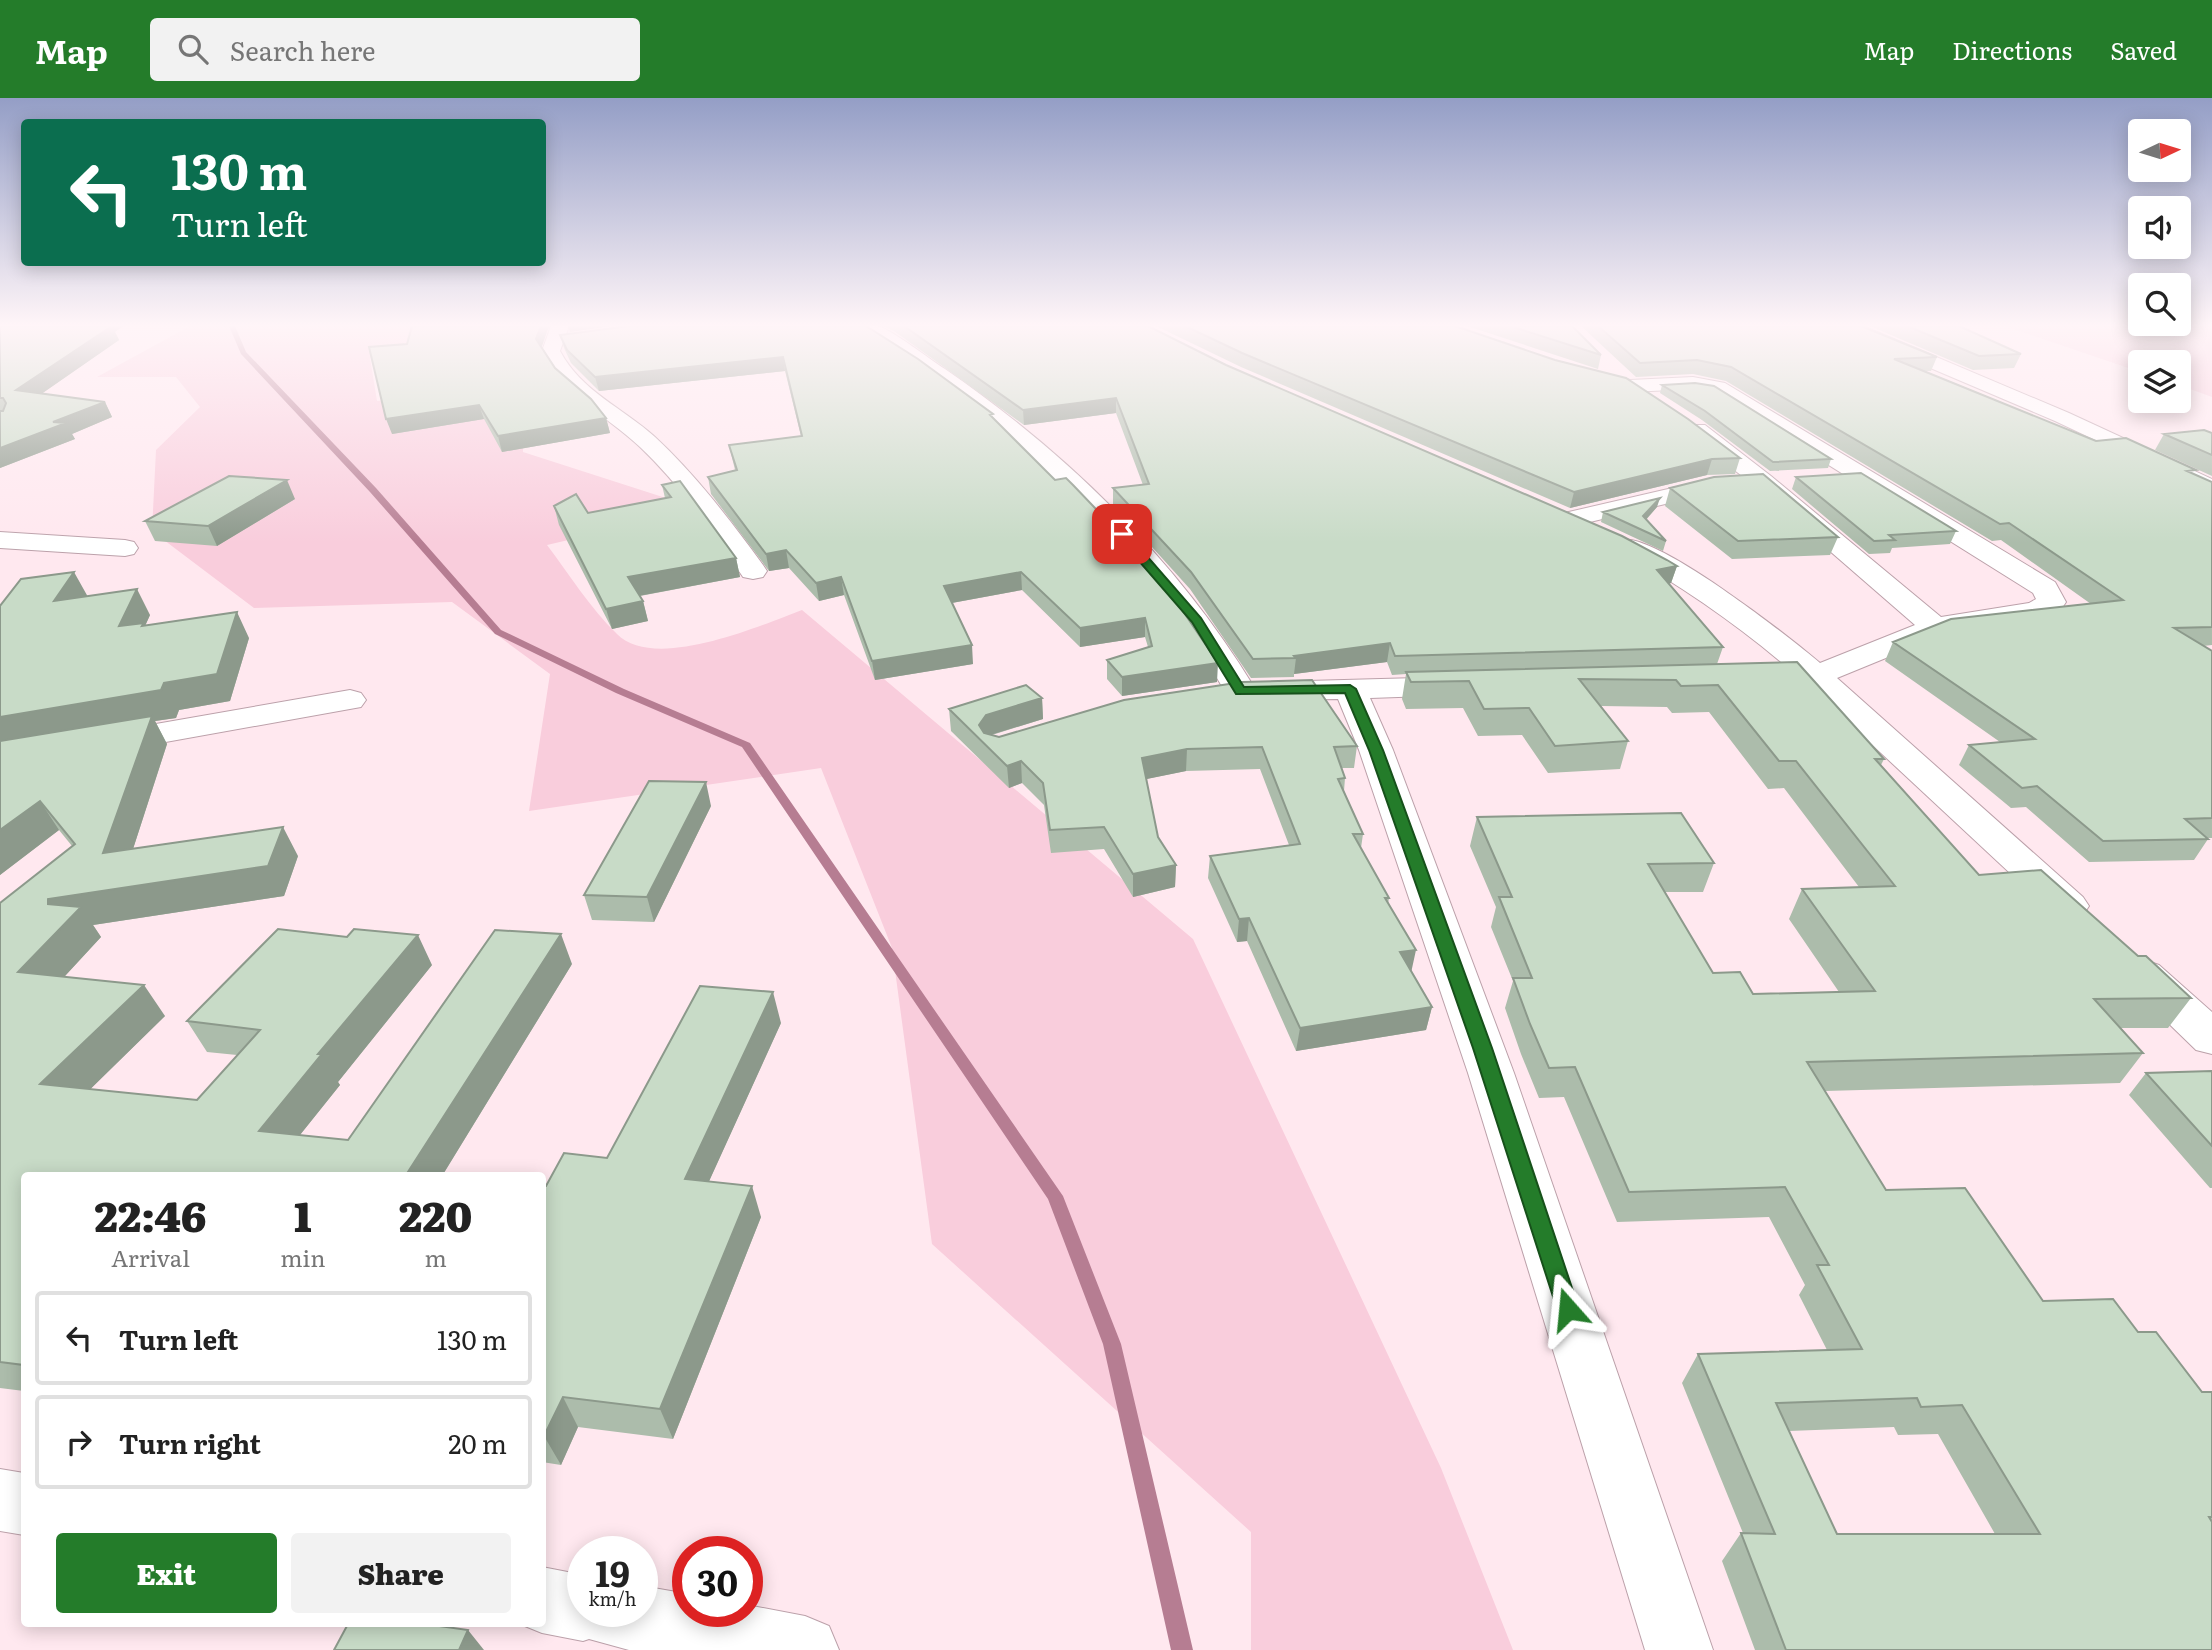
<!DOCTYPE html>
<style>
:root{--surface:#fff;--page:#f2f2f2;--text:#222;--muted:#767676;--line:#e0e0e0;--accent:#247c2a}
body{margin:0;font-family:Literata,serif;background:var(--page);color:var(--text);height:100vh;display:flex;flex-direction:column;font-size:26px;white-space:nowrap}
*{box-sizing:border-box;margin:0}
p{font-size:23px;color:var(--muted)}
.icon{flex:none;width:38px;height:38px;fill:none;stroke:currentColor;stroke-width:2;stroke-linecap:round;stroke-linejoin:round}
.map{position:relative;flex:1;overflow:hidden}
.drawer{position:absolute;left:21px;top:1074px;width:525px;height:455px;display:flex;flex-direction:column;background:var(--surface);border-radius:7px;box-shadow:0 4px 18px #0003}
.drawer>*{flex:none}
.hud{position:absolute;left:21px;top:21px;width:525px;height:147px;border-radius:7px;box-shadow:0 4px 18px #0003;background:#0b6e4f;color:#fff;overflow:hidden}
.needle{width:46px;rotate:86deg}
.fabs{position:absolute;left:2128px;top:21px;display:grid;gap:14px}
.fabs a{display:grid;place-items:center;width:63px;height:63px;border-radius:7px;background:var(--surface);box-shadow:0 4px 18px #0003;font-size:35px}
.speed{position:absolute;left:567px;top:1438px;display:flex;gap:14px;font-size:35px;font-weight:700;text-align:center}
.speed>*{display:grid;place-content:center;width:91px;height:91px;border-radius:50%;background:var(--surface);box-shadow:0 4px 18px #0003;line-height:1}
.speed small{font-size:18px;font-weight:400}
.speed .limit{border:10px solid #d22;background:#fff;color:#111}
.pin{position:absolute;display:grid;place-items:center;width:60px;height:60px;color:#fff;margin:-30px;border-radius:14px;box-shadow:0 4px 10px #0006}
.me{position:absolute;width:77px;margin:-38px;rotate:342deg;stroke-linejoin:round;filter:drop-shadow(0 0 5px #0008)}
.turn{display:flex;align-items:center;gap:24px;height:147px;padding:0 35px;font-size:32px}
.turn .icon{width:91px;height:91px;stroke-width:2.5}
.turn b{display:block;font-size:49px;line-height:60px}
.eta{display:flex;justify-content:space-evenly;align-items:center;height:119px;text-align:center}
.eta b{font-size:42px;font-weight:800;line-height:49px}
.primary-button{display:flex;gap:14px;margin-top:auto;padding:14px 35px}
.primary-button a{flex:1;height:80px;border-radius:7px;background:var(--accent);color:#fff;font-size:28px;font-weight:800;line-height:80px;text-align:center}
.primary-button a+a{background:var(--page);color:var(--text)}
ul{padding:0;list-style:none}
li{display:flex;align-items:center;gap:21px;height:94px;margin:0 14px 10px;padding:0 21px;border:4px solid var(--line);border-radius:7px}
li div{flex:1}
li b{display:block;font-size:26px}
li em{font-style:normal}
header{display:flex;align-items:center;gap:42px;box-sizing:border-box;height:98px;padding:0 35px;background:var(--accent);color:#fff}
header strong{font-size:33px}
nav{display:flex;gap:38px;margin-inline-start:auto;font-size:24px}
.search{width:490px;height:63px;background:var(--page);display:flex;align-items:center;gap:18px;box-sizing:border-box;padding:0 24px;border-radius:7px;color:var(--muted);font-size:26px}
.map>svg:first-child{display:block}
.green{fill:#f9cddc}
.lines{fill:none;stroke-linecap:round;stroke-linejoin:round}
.stream{fill:#b67d92;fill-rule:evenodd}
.minor-casing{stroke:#bca1aa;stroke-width:2}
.minor{fill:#fff;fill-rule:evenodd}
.wall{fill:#acbcab;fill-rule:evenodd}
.shaded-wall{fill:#8c998b}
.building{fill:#c8dbc7;stroke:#8c998b;stroke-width:2;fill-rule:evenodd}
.route{fill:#247c2a;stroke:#17511b;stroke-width:2}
</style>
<header>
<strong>Map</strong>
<div class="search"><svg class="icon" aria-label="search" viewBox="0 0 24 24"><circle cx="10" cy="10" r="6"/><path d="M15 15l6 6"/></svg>Search here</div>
<nav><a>Map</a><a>Directions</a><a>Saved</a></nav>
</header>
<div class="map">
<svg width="2212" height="1552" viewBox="0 0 2212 1552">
<rect width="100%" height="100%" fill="#ffe8ef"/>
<path class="green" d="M190,228H466L370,260L377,303L523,290V354L700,411L547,447C569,476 590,510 617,536C654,574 760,528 802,512L1193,841L1441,1370L1513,1552H1251V1434L932,1146L892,850L821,670L529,713L550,576L452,504L254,510L152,433L156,352L200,309L176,279H97Z
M2005,228H2212V299L2179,287V264H2140V274Z"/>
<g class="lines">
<path class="stream" d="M229,228H235L246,254L376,390L501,532L624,591L750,645L1063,1098L1121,1246L1193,1552H1171L1103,1246L1048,1101L742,649L616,595L495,536L370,394L241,256Z"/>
<g class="minor-casing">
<path id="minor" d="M551,228H569L560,253C581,293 623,310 655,339C696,377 730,422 763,467L767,473L763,479L753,481L743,479C712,433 680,387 640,349C605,316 563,298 542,253Z
M856,228C862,228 872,226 878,228C894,233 929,261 945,271C1067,355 1177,462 1254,589L1267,584L1455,579L1466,581L1471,588L1466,595L1455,597L1370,600L1393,652L1514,975L1713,1552H1645L1468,975L1359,652L1338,601L1267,602L1256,600L1254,596L1251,600L1240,602L1229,600L1185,527L1151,484L1076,402L994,327L950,293Z
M1838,228H1863L2069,315L2212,381V397L2055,323L1841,232Z
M1585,271L1630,282L1693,279L1725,285L2055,484L2066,504L2062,510L2047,518L1942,537L1837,580L2083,799L2089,808L2083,817L2069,821L2055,817L1808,587L1757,588L1746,586L1741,579L1746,572L1787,569C1735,525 1680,487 1621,454L1617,448L1621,442C1656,434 1789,539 1820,565L1915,527L1755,388L1689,337L1686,332L1689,327H1705L1771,378L1941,519L2029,505L2036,501L2033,495L1712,294L1693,291L1630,294L1578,281L1575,277Z
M1720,379L1728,381L1732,386L1728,391L1569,429L1560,426L1556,421L1560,416Z
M0,434L125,442L134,444L138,450L134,456L125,458L0,450Z
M350,592L361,595L366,602L361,609L110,654L98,651L93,644L98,637L110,634Z
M2144,862L2159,867L2212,914V956L2196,952L2129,887L2123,877L2129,867Z
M0,1371L24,1375V1437L0,1433Z
M542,1469L583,1477V1514H642V1488L688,1496V1514H747V1507L805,1518L829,1528L839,1552H629L589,1541L583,1543L542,1535L520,1526H542Z"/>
</g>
<use href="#minor" class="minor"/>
</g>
<path class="wall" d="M0,228L115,234L119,242L41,296L105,304L112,319L72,336L75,341L0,370Z
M866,228L993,319L1217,584L1122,598L1107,581V562L1148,549L1145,539L1080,549L1022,492L952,505L973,566L875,582L844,497L819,503L789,470L769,473L711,396L708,379L735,372L729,347L801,338L785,273L599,293L571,265L564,250L560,237Z
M883,228H1148L1226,267L1677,468L1671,485L1669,486L1723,549L1717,566L1884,661L1881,667L1979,777L2138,858L2191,900L2168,930H2121L2143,955L2120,985L1825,993L1886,1092L2043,1203L2138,1234L2202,1294H2212V1552H1755L1722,1463L1741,1435H1743L1682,1285L1698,1256L1827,1252L1799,1197L1805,1187L1769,1119L1617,1124L1564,999L1539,1000L1521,956L1505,910L1513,883L1491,829L1496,809L1470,748L1477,719L1714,765L1703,794H1665L1713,875L1753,896L1839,894L1789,821L1802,791L1859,789L1784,690L1768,691L1709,614L1672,615L1667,609L1601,608L1628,643L1620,671L1548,675L1522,637L1478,638L1463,610L1406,611L1402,601L1406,576L1392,577L1387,564L1294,576V579L1251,580L1190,491L1113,406V390L1143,387L1116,315L1024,327L894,233ZM1894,1329L1898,1337L1938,1336L1995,1436H1837L1789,1333Z
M1156,228H1455L1740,360L1735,376L1707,377L1570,410L1241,269Z
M1467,228H1572L1601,257L1598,271Z
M1581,228H1861L1937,259L1931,273H1925L2096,343L2194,376L2212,384V547L2203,548L2212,553V740H2207L2208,741L2194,762L2089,764L2026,709L2011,710L1959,667L1969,647L2000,644L1885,563L1893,544L2091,506L2001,442L1992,443L1726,283L1693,276L1636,279Z
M1870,228H1959L2021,256L2014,270L1973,272Z
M407,246L542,249L555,270L606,320L610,335L502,354L484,321L392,336Z
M1662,287L1831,361L1828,370L1770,373L1702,322L1660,295Z
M2212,335V378L2155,352L2164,336Z
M1796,379L1956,433L1950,446L1892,450L1890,455L1869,456L1792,391Z
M662,387L736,460L740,479L640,498L643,503L648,523L612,531L559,427L554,408L588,415L665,400Z
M1670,390L1838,439L1830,457L1732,461L1665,408Z
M295,401L217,448L155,443L145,423Z
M1657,409L1646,422L1666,443L1663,453L1601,424L1603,414Z
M88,498L150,517L145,528L249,540L230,603L179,612L176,620L155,623L167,646L133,751L298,758L284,798L93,827L101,839L64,879L165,918L90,991L197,1002L237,957L207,954L187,923L432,867L338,984L340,987L300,1037L348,1042L572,866L442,1078H24V1293L0,1290V805L72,748L59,732L0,777V508Z
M1042,600L1043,621L992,637L999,639L1357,648L1354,670H1342L1345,680L1344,693L1363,736L1361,750L1389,800L1388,806L1411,873L1432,909L1426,932L1296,953L1247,843L1237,844L1208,780L1210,758L1289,747L1260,671L1186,673L1146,681L1158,739L1176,767L1175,789L1133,799L1104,751L1051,755L1044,707L1022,685L1009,690L951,633L949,611Z
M711,708L654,824L592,822L584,797Z
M781,925L709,1083L761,1119L673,1341L578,1329L561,1367L542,1364V1088H546L607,1060Z
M2212,973V1090H2210L2129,997L2146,975Z"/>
<path class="shaded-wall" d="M97,228H123L115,234L119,242L24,308L16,292Z
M541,228H549L540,254L536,241Z
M568,228H612L570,234Z
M783,259L785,273L599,293L595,279Z
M1116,300V315L1024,327L1023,312Z
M105,304L112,319L72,336L75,341L0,370V350L53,324Z
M479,307L484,321L392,336L386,321Z
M606,320L610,335L502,354L498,338Z
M1712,361L1707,377L1570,410L1574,394Z
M287,382L295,401L217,448L208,428Z
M1660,400L1657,409L1640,428L1643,418Z
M786,452L789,470L769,473L766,456Z
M736,460L740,479L633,499L628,479Z
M1677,468L1671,485L1652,490L1657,472Z
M74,474L88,499L54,503Z
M1021,474L1022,492L946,506L944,488Z
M841,479L844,497L819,503L816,485Z
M137,491L150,517L145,528H119Z
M643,503L648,523L612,531L606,511Z
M237,514L249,540L230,603L179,612L176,620L155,623L167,646L122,785L0,650V619L164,585Z
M1145,520V539L1080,549V530Z
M1390,545L1387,564L1294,576L1296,560L1294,558Z
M972,547L973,566L875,582L872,563Z
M1218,565L1217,584L1122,598V579Z
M1042,600L1043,621L987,638L979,627L986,617Z
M1187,651L1186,673L1142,682V660Z
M1021,663L1022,685L1009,690L1007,668Z
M706,684L711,708L654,824L647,799Z
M40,703L59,732L0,777V732Z
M283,729L298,758L284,798L93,827L101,839L41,904L18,874L48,806V801Z
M1176,767L1175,789L1133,799V776Z
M1249,820L1247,843L1237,844L1239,821Z
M561,836L572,866L442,1078L408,1074Z
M418,837L432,867L338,984L340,987L279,1063L259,1033L318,956Z
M1416,852L1411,875L1400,854Z
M144,887L165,918L64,1017L40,986Z
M773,894L781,925L696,1112L685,1081Z
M1432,909L1426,932L1296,953L1300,930Z
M752,1088L761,1119L673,1341L660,1311Z
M563,1299L578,1329L561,1367L544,1338Z
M468,1532L484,1552H459Z"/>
<path class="building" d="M0,228H112L16,292L105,304L53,324L66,325L0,350V313H3L6,305L3,300H0Z
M412,228H541L536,241L555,270L591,301L606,320L498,338L479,307L386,321L369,249L407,246Z
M629,228H866L918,261L993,316L990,317L1055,382L1066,380L1073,387L1138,455L1168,491L1218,565L1122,579L1107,562L1152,548L1145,520L1080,530L1021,474L944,488L972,547L872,563L841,479L816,485L786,452L766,456L708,379L737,372L729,347L802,338L783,259L595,279L567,252L560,237Z
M904,228H1148L1226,267L1622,438L1667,462L1677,468L1657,472L1723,549L1395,558L1390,545L1294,558L1296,560L1253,561L1191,474L1113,390L1149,386L1116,300L1023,312Z
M1185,228H1455L1555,262L1626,280L1688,321L1740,360L1712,361L1574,394L1242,255Z
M1510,228H1572L1601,257Z
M1598,228H1861L1937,259L1894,261L2096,343L2126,340L2196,372L2187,373L2212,384V529L2174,530L2212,553V720L2185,721L2208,741L2103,743L2037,688L2022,690L1969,647L2035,641L1893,544L1951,521L2123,502L2009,425L2000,426L1731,269L1697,262L1640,265Z
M1907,228H1959L2021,256L1979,258Z
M1695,285L1714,288L1831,361L1773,364L1705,313L1662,287Z
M2204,332L2212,335V357L2164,336Z
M1861,375L1956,433L1889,437L1895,442L1874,443L1796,379Z
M1763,376L1838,439L1738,443L1670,390L1714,379Z
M229,378L287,382L208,428L145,423Z
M680,383L736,460L628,479L643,503L606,511L554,408L576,396L588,415L671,399L662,387Z
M1660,400L1643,418L1666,443L1603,414Z
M74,474L54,503L137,491L119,528L144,525L142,528L237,514L217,576L164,585L161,592L0,619V508L21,481Z
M1797,564L1884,661H1875L1979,777L2041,772L2138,858H2146L2191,900L2094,901L2143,955L1807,964L1886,1092L1965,1090L2043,1203L2113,1201L2138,1234H2156L2202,1294H2212V1419H2209L2212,1424V1552H1786L1741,1435L1775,1436L1698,1256L1862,1251L1817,1167H1829L1785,1089L1629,1094L1575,969L1549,970L1530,926L1513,880H1532L1499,799H1512L1477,719L1681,715L1714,765L1648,766L1713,875L1740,874L1753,896L1875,893L1802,791L1895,788L1796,663H1779L1718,587L1681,588L1676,582L1579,581L1628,643L1555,648L1529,610L1484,611L1469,583L1411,584L1406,574ZM1917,1300L1921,1309L1962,1307L2040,1436H1837L1776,1305Z
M1312,582L1357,648L1334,649L1345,680L1338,681L1363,736H1353L1389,800H1385L1416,852L1400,854L1432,909L1300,930L1249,820L1239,821L1210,758L1300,746L1262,649L1187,651L1142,660L1158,739L1176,767L1133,776L1104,729L1050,732L1043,685L1021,663L1007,668L949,611L1026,587L1042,600L986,617L979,627L984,635L999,639L1124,602L1242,584Z
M152,618L103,755L283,729L268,768L48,801V806L81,809L18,874L144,887L40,986L197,1002L260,932L187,923L278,831L347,839L354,831L418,837L318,956H322L259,1033L348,1042L495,832L561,836L408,1074L446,1078H24V1267L0,1264V805L75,746L40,703L0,732V643Z
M649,683L706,684L647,799L584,797Z
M700,888L773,894L685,1081L752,1088L660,1311L563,1299L544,1338L542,1337V1088H546L564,1055L607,1060Z
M2212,973V1048L2146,975Z
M348,1526H425L468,1532L459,1552H334Z"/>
<linearGradient id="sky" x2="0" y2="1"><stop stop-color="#949ec6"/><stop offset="0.51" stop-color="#fff5f8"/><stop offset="1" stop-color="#fff5f8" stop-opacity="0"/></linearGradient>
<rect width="2212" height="445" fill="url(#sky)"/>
<path class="route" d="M1118,434H1126L1201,520L1244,589L1350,587L1356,591L1383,652L1492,950L1579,1211L1576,1218L1568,1221L1560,1218L1557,1211L1473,950L1369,652L1345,595L1236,596L1192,524L1118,439Z"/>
</svg>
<div class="fabs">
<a><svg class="needle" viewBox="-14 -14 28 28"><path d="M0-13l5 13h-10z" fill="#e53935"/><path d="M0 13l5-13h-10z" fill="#767676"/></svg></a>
<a><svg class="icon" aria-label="sound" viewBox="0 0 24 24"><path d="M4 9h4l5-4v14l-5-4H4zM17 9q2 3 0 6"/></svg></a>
<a><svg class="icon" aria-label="search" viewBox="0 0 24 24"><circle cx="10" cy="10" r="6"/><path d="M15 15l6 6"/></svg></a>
<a><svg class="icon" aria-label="layers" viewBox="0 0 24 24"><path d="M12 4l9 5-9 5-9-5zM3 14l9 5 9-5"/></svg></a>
</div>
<div class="speed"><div>19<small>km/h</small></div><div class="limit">30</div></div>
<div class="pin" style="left:1122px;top:436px;background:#d93025"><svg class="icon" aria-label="arrive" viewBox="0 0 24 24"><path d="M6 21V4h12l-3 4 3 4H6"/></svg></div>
<svg class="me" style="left:1568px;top:1211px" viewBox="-20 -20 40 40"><path d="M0-17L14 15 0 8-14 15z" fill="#247c2a" stroke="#fff" stroke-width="4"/></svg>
<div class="hud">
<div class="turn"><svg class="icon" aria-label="left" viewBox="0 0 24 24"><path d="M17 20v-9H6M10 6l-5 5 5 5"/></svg><div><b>130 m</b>Turn left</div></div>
</div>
<section class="drawer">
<div class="eta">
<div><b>22:46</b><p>Arrival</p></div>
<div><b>1</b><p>min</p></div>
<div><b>220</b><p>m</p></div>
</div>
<ul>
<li><svg class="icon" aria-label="left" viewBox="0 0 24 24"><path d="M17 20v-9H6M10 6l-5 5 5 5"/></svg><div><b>Turn left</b></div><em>130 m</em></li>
<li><svg class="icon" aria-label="right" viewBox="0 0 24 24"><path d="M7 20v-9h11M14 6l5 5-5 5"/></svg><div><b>Turn right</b></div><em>20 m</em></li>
</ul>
<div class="primary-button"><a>Exit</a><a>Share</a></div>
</section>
</div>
